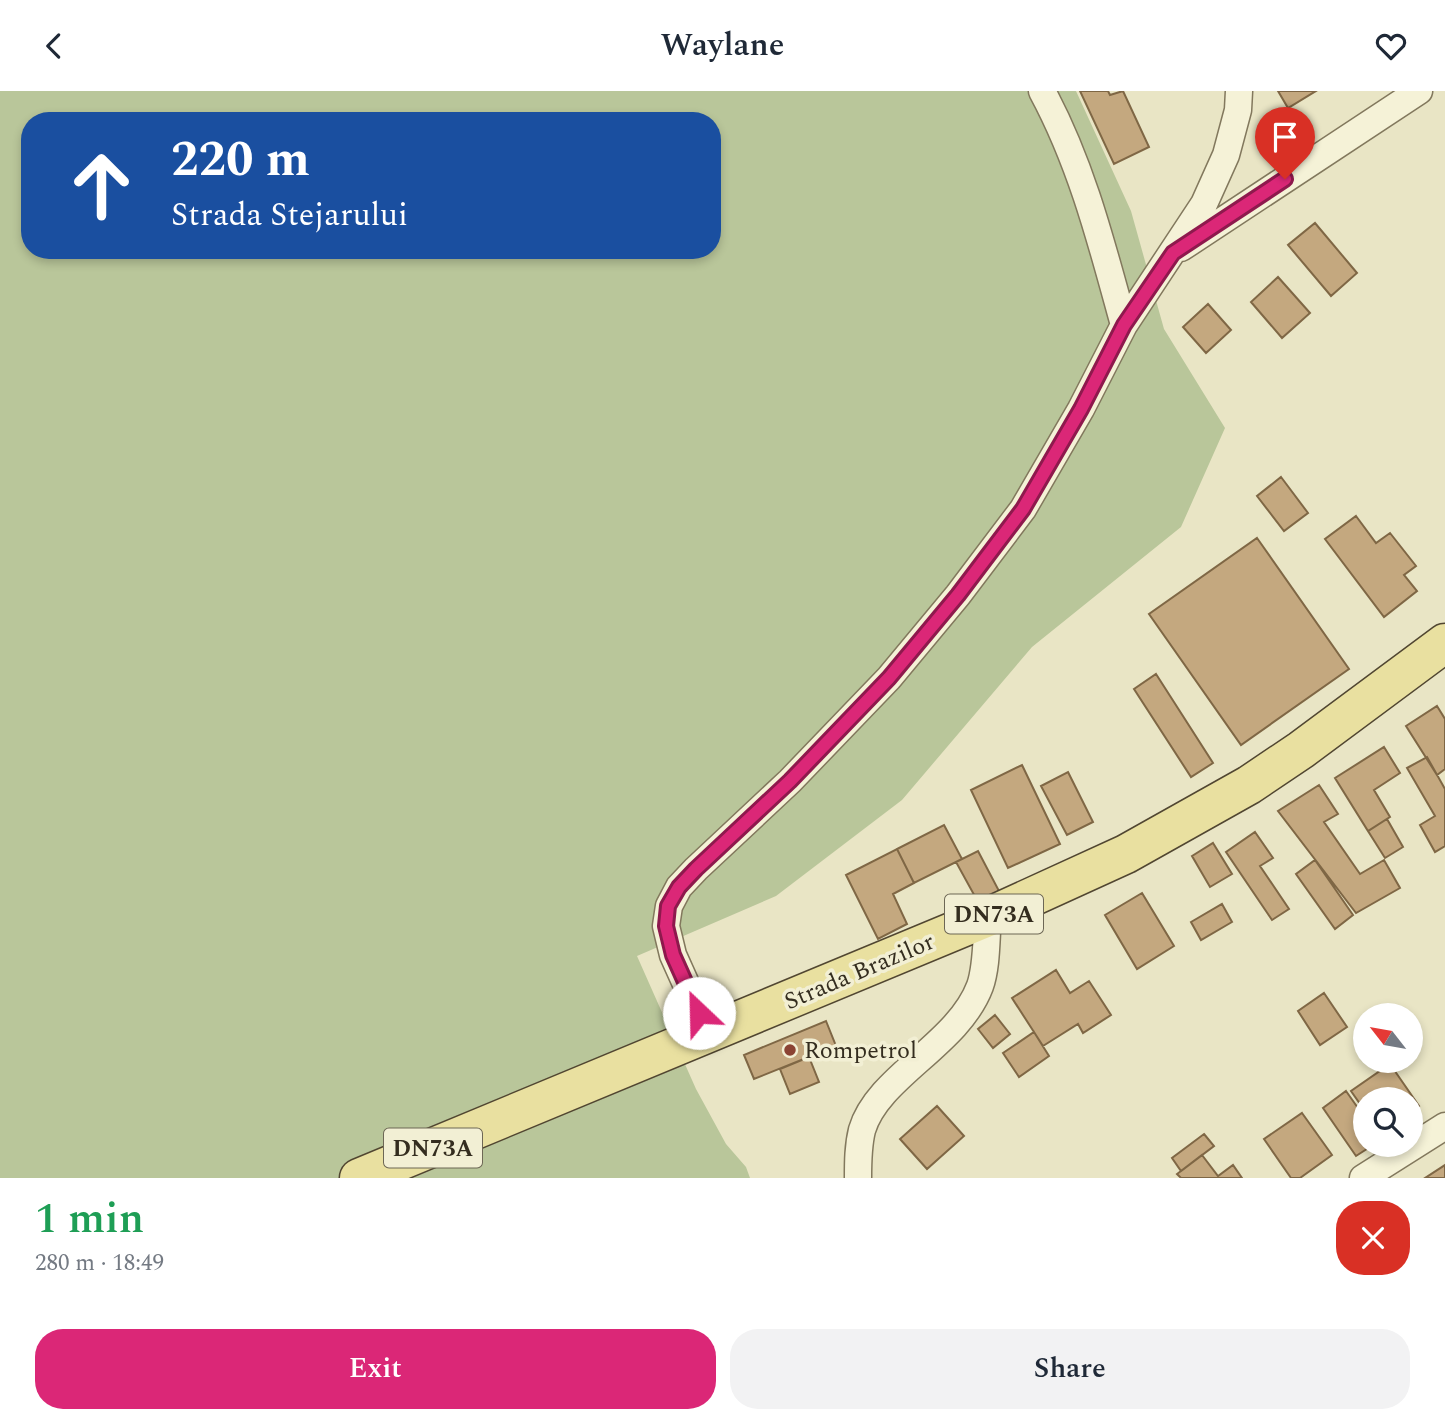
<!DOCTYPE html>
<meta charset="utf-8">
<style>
:root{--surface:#fff;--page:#f2f2f3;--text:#1f2937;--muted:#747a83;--accent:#db2777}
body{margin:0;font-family:Spectral,serif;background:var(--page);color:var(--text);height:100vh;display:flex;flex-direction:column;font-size:26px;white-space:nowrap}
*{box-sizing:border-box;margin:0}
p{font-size:23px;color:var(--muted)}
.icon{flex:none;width:38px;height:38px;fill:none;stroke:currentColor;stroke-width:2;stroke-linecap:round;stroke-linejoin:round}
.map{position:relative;height:1087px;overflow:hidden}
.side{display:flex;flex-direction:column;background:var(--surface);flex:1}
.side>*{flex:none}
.hud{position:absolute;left:21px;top:21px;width:700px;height:147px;border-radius:28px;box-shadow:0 4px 10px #0003;background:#1a4fa0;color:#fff;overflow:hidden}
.needle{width:46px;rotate:301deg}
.controls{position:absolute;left:1353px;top:912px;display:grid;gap:14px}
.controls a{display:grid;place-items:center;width:70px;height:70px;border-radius:50%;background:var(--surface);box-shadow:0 4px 10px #0003;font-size:35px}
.pin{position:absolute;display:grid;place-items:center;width:60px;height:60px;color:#fff;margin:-72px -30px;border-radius:50% 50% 50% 0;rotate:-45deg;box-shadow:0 0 7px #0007}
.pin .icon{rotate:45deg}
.me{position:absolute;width:77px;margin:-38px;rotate:336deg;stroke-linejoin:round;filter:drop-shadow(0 0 5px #0008)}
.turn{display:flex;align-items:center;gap:24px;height:147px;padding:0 35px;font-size:32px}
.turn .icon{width:91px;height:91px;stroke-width:2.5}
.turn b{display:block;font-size:49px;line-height:60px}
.round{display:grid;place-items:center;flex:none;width:74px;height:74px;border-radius:28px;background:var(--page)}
.head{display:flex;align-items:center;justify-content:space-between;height:119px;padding:0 35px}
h1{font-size:42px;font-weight:600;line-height:52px;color:#1e9e55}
.button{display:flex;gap:14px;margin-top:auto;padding:14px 35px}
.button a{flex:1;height:80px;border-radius:28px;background:var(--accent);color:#fff;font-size:28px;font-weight:600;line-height:80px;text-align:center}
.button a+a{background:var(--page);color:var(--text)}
header{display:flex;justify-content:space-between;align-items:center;height:91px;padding:0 35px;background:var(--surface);font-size:32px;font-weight:600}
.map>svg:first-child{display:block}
.green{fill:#b9c69a;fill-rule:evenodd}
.building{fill:#c4a87f;stroke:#7f6745;stroke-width:2}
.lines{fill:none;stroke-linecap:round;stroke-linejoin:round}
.minor-casing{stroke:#82785d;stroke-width:29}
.primary-casing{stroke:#514631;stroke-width:41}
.minor{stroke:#f5f2d7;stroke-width:26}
.primary{stroke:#e9e0a0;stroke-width:38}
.route-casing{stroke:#8e194d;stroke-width:18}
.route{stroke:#db2777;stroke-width:12}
.poi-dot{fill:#8b4333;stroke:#f2efd4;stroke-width:2.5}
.labels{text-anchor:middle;stroke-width:7;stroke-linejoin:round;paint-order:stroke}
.shield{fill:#f2efd4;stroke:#6d6755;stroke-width:2}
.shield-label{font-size:23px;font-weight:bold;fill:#342d1f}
.street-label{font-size:24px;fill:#342d1f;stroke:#f2efd4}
.poi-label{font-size:24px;fill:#342d1f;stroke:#f2efd4;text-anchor:start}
</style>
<header><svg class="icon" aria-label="back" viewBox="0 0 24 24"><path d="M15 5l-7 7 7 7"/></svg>Waylane<svg class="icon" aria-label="heart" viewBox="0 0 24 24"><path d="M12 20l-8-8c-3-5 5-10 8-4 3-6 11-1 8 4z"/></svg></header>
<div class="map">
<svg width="1445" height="1087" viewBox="0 0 1445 1087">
<rect width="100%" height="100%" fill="#e9e5c5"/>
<path class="green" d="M0,0H1076L1131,120L1164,238L1225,337L1181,436L1032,556L902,709L776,805L637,865L696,998L726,1053L746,1076L750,1087H0ZM30,30H712V159H30Z"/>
<path class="building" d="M1080,0H1108L1110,4L1123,0L1149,56L1114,73Z
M1278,0H1316L1288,17Z
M1315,132L1357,182L1331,205L1288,154Z
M1278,186L1310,222L1282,247L1251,211Z
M1208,213L1231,239L1206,262L1183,236Z
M1281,386L1308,422L1284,440L1257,405Z
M1356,425L1376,452L1390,442L1416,475L1404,484L1417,500L1384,526L1325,448Z
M1257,447L1349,578L1241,654L1149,523Z
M1156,583L1213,672L1191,686L1134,598Z
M1437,615L1445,628V678L1437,684L1406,635Z
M1384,656L1400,682L1374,699L1390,726L1368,740L1335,687Z
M1427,666L1445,698V755L1435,761L1420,734L1435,725L1407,677Z
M1022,674L1060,753L1008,777L971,699Z
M1068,681L1093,731L1067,744L1041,695Z
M1319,694L1338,723L1324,731L1360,783L1384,769L1400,797L1356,822L1278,720Z
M1387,728L1403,756L1385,767L1368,740Z
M944,734L962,768L914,792L897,758Z
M1255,741L1273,767L1260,775L1289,818L1272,829L1226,761Z
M1213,752L1232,783L1210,796L1192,765Z
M897,758L914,792L893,803L907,833L878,848L846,784Z
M978,760L999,800L978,811L956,771Z
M1315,769L1353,824L1335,838L1296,783Z
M1142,802L1174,855L1137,878L1105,824Z
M1222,813L1232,831L1201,849L1191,831Z
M1056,879L1070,902L1089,890L1111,924L1083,942L1078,933L1043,955L1012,907Z
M1324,902L1347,936L1320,954L1298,920Z
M995,924L1010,943L993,957L978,938Z
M826,930L836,955L754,988L744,964Z
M1034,941L1049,965L1019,986L1003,962Z
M809,966L819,991L790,1003L780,978Z
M1390,973L1419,1015L1410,1021V1008H1365V1020L1351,1000Z
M1346,1000L1365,1027V1054H1373L1356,1065L1323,1017Z
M937,1015L964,1045L927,1078L900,1048Z
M1302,1022L1332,1064L1300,1087H1291L1264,1048Z
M1204,1043L1214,1055L1181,1080L1172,1067Z
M1202,1064L1218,1085L1233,1074L1242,1087H1181L1177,1083Z
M1445,1074V1087H1425Z"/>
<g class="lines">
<g class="minor-casing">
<path id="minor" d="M1042,0C1082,74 1102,154 1124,234
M1181,157L1419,0
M708,942L673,864L666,835L669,815L679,796L696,778L790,690L889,587L958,504L1023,418L1081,318L1124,234L1204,113L1226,64L1238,19L1239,0
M858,1087C858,1071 858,1055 862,1039C878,985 958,954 980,895C987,875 986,848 988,826
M1363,1087L1445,1035"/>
</g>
<g class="primary-casing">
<path id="primary" d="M359,1087L988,826L1126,763L1249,694L1301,659L1445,552"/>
</g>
<use href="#minor" class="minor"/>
<use href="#primary" class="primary"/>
</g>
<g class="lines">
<g class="route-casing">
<path id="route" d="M699,922L673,864L666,835L668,815L679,796L696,778L790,690L889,587L958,504L1023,418L1081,318L1124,234L1173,162L1285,88"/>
</g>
<use href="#route" class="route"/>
</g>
<circle class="poi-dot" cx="790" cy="959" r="7"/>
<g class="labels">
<g class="shield">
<rect x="945" y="803.5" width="98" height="39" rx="5"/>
<rect x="384" y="1037.5" width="98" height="39" rx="5"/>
</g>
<g class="shield-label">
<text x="994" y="831">DN73A</text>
<text x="433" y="1065">DN73A</text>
</g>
<g class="street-label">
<text transform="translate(859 880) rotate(-23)" y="8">Strada Brazilor</text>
</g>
<g class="poi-label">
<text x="804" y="967">Rompetrol</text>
</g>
</g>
</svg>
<div class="controls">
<a><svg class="needle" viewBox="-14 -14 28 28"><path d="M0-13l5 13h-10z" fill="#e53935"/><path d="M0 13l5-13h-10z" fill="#747a83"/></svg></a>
<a><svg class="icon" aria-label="search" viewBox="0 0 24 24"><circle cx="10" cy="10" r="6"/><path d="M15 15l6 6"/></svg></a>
</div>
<div class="pin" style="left:1285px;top:88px;background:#d93025"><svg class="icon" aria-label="arrive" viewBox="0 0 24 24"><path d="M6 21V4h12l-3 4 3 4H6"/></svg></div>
<svg class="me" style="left:699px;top:922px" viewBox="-20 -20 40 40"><circle r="19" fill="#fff"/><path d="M0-13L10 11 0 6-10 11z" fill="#db2777"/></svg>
<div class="hud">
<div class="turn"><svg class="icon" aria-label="ahead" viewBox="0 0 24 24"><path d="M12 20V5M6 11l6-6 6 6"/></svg><div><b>220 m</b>Strada Stejarului</div></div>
</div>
</div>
<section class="side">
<div class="head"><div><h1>1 min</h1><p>280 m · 18:49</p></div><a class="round" style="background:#d93025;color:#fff"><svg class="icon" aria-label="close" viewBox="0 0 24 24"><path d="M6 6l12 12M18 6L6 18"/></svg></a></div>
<div class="button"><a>Exit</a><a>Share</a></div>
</section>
